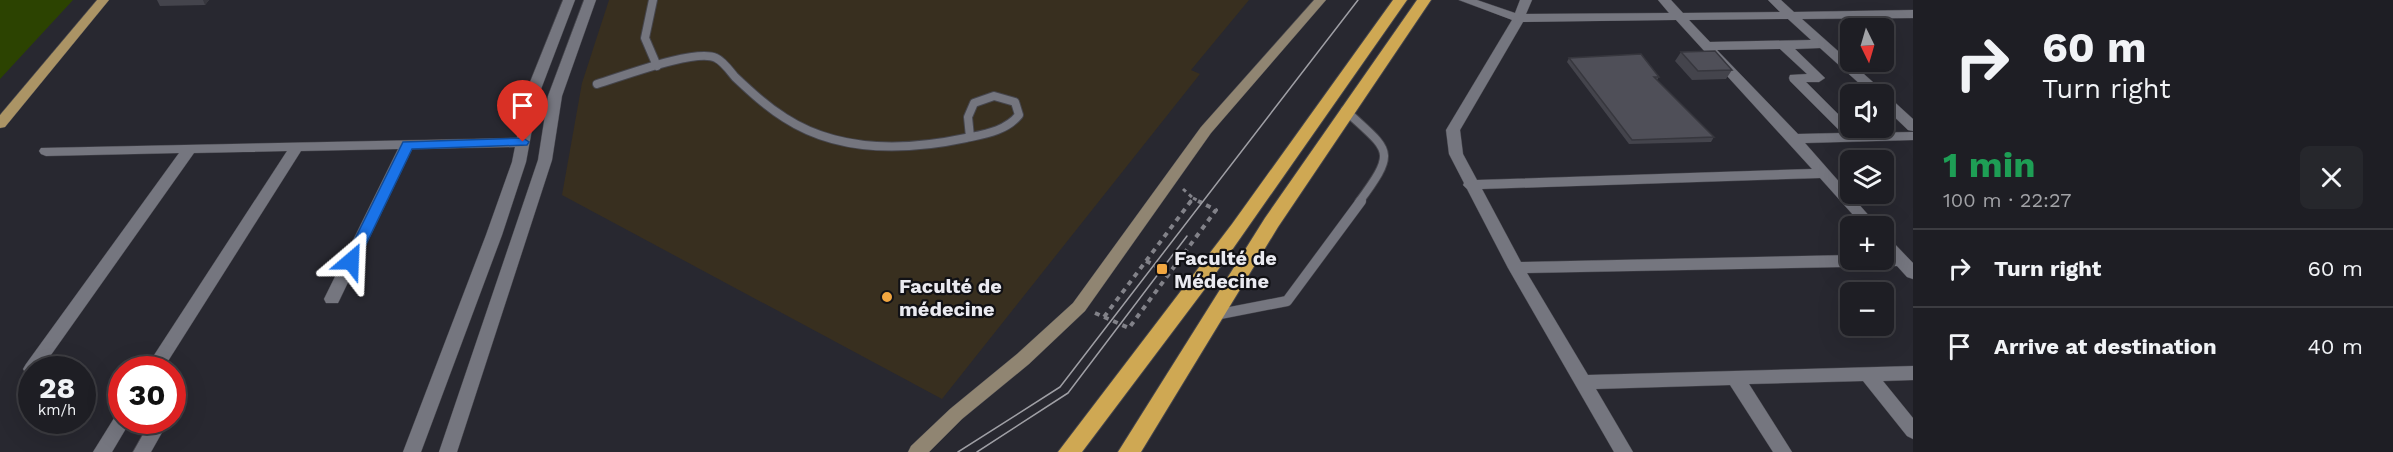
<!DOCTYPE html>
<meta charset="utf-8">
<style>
:root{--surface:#1e1e24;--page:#26272c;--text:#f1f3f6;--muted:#a1a2a6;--line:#3c3c41}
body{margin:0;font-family:"Work Sans",sans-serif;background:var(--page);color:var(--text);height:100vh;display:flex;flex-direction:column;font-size:22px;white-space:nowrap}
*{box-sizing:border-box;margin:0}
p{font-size:20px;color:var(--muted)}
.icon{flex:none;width:33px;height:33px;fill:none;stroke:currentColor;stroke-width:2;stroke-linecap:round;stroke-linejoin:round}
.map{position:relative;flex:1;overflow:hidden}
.sheet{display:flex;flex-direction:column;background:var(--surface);width:480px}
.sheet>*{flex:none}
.hud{background:#1e1e24;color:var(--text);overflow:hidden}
.needle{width:39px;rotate:175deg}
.buttons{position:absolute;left:1840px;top:18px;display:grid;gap:12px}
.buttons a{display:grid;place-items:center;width:54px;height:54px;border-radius:9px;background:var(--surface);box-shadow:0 6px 24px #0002,0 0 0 2px var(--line);font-size:30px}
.speed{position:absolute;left:18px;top:356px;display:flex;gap:12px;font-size:30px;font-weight:700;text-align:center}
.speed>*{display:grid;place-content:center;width:78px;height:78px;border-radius:50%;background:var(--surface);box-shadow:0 6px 24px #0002,0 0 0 2px var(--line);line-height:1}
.speed small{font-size:15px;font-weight:400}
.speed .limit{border:9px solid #d22;background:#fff;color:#111}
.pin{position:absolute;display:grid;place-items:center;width:51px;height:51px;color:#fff;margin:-62px -26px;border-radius:50% 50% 50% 0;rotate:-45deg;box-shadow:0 0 6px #0007}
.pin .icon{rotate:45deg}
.me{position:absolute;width:66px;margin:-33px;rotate:26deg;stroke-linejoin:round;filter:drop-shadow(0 0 4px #0008)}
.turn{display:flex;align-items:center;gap:21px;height:126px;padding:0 30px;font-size:27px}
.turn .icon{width:78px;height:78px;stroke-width:2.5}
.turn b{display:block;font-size:42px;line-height:51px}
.round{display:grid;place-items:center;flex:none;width:63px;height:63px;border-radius:9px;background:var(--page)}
.headline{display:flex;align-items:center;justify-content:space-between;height:102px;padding:0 30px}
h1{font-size:36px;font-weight:700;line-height:45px;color:#1e9e55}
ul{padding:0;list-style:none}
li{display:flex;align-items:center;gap:18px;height:78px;padding:0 30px;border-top:2px solid var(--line)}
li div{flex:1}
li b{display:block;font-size:22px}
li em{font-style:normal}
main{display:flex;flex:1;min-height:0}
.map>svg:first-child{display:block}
.education{fill:#382f1f}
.green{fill:#2c4301}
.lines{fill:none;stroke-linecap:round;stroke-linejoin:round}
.lane-far1-casing{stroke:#45454c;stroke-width:10}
.lane-casing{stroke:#45454c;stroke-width:11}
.street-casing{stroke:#45454c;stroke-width:1}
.secondary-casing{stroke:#45454c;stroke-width:1}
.primary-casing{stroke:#45454c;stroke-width:1}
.highway-casing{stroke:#45454c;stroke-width:2}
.path-far1{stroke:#828289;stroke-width:3;stroke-dasharray:4 4;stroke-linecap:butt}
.path{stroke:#828289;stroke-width:4;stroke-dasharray:5 5;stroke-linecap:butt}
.lane-far1{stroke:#75767f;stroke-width:8}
.lane{stroke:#75767f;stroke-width:10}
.street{fill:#75767f;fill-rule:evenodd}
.secondary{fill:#908572;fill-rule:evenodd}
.primary{fill:#ab9465;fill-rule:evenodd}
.highway{fill:#cfa853;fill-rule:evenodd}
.tram{stroke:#9f9fa5;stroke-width:1.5}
.wall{fill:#44444c}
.shaded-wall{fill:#37373e}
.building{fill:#4f4f58;stroke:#37373e;stroke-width:1.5}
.route{fill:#1a73e8;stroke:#114b97;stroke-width:1.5}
.poi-dot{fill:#f1a640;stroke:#111115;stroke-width:2}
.labels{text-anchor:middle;stroke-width:4.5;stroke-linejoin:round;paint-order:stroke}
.poi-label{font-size:20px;font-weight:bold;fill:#eaeaf0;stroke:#111115;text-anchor:start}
</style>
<main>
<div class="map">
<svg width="1913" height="452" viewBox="0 0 1913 452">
<rect width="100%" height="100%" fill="#282830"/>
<path class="education" d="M609,0H1249L1191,70L1200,74L942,399L562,195L582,83Z"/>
<path class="green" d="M0,0H73L0,79Z"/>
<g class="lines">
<g class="lane-far1-casing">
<path id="lane-far1" d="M653,0L645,38L657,66
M597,84C621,77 696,48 716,58C723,61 730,71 735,77C751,92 766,106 785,118C839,153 905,151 966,138C985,134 1006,131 1019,115L1015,102L994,96L974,103L968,117L970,137
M1345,110C1390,152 1398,149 1359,202"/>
</g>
<g class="lane-casing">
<path id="lane" d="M1215,315L1287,301L1361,201"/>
</g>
<g class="street-casing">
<path id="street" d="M563,0H575L538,97L526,162L502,235L421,452H403L486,235L512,162L515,147L412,149L340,299L338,303H326L324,299L398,149L301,151L163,369H145L287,151L194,153L41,369H32V376L26,374L23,369L26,364L179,153L46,156L41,154L39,151L41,148L517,138L524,97Z
M584,0H596L562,96L552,160L457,452H439L538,160L548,96Z
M1459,0H1477L1515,13L1520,0H1532L1526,14L1669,13L1658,0H1671L1683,13L1780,12L1768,0H1781L1794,12L1913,10V18L1802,19L1883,91L1885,94L1884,95L1871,94L1820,48L1795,49L1825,78L1819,82H1806L1857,133L1913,132V140L1805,143L1878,226H1863L1820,178L1482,189L1521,262L1851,255V260H1884V255H1887L1884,252V237L1889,238L1913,263V279L1907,277L1897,266L1527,273L1588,375L1913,366V380L1883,381L1913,418V439L1907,436L1863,381L1749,384L1792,452H1773L1730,385L1596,389L1633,452H1614L1508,268L1467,189L1463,185L1464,183L1449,154L1446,130L1512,20ZM1788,19L1811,40L1710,42L1689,20ZM1676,20L1812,169L1477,180L1463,154L1460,130L1523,22ZM1780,49L1807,74L1790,75L1789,78L1790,81L1842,133L1798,134L1717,50Z
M1884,96L1889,97L1913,119V131L1908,130L1884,107Z
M172,388L179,390L182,395L178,401L172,403Z
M122,413V420H131L112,452H93L116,415Z
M151,420H169L151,452H133Z"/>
</g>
<g class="secondary-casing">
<path id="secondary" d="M1314,0H1326L1211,133L1085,311L1029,364L962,419L929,452H908L911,446L950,409L1017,354L1073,303L1201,127Z"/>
</g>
<g class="primary-casing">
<path id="primary" d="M97,0H109L5,127L0,128V115Z"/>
</g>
<g class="highway-casing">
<path id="highway" d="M1393,0H1407L1204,290L1082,452H1058L1232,224Z
M1417,0H1431L1278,227L1141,452H1118L1265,218Z"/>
</g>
<path class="path-far1" d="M1183,189L1193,198L1190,202
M1193,198L1201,202"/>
<path class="path" d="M1146,261L1171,273
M1095,313L1104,317L1191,201
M1104,317L1129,328L1216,210L1198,201"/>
<use href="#lane-far1" class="lane-far1"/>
<use href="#lane" class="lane"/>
<use href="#street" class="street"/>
<use href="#secondary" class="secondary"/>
<use href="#primary" class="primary"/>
<use href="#highway" class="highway"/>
<path class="tram" d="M958,452L1060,387L1358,0
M977,452L1068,393L1187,236"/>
</g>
<path class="wall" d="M157,0H209L205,5L160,6Z
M1681,52L1732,70L1726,79L1692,80L1675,61Z
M1569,58L1659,77L1657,80L1714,137L1711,142L1629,144L1567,62Z"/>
<path class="shaded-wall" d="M203,0H209L205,5Z"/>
<path class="building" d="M1715,51L1732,70L1698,71L1681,52Z
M1641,54L1659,77H1654L1714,137L1632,140L1569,58Z"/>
<path class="route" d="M523,138L529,142L527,145L412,149L358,261L356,264H346L344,261L403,142Z"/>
<g class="poi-dot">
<rect x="1156" y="263" width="12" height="12" rx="3"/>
<circle cx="887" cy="297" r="6"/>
</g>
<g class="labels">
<g class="poi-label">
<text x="1174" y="265">Faculté de<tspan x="1174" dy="23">Médecine</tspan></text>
<text x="899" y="293">Faculté de<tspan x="899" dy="23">médecine</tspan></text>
</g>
</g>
</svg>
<div class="buttons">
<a><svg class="needle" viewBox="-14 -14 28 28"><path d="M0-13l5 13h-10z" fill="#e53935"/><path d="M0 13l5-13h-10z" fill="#a1a2a6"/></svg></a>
<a><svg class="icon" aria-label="sound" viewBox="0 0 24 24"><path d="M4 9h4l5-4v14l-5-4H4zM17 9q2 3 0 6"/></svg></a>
<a><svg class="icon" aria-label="layers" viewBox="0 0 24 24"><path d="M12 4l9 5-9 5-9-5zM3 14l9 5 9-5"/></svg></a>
<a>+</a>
<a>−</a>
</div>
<div class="speed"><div>28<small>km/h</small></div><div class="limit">30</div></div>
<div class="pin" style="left:523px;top:142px;background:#d93025"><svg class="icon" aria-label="arrive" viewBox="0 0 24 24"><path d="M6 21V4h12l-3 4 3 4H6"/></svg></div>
<svg class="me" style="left:351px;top:261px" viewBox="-20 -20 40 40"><path d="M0-17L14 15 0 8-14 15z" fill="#1a73e8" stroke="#fff" stroke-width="4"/></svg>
</div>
<section class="sheet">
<div class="hud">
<div class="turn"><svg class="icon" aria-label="right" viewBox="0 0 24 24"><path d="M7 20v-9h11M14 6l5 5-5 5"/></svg><div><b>60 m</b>Turn right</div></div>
</div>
<div class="headline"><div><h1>1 min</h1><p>100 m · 22:27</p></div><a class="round"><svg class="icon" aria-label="close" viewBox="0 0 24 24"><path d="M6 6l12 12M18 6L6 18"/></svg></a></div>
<ul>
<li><svg class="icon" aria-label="right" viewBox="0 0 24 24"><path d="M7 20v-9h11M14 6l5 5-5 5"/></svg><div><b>Turn right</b></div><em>60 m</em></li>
<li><svg class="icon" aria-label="arrive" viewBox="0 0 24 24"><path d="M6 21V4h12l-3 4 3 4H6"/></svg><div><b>Arrive at destination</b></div><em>40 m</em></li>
</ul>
</section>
</main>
